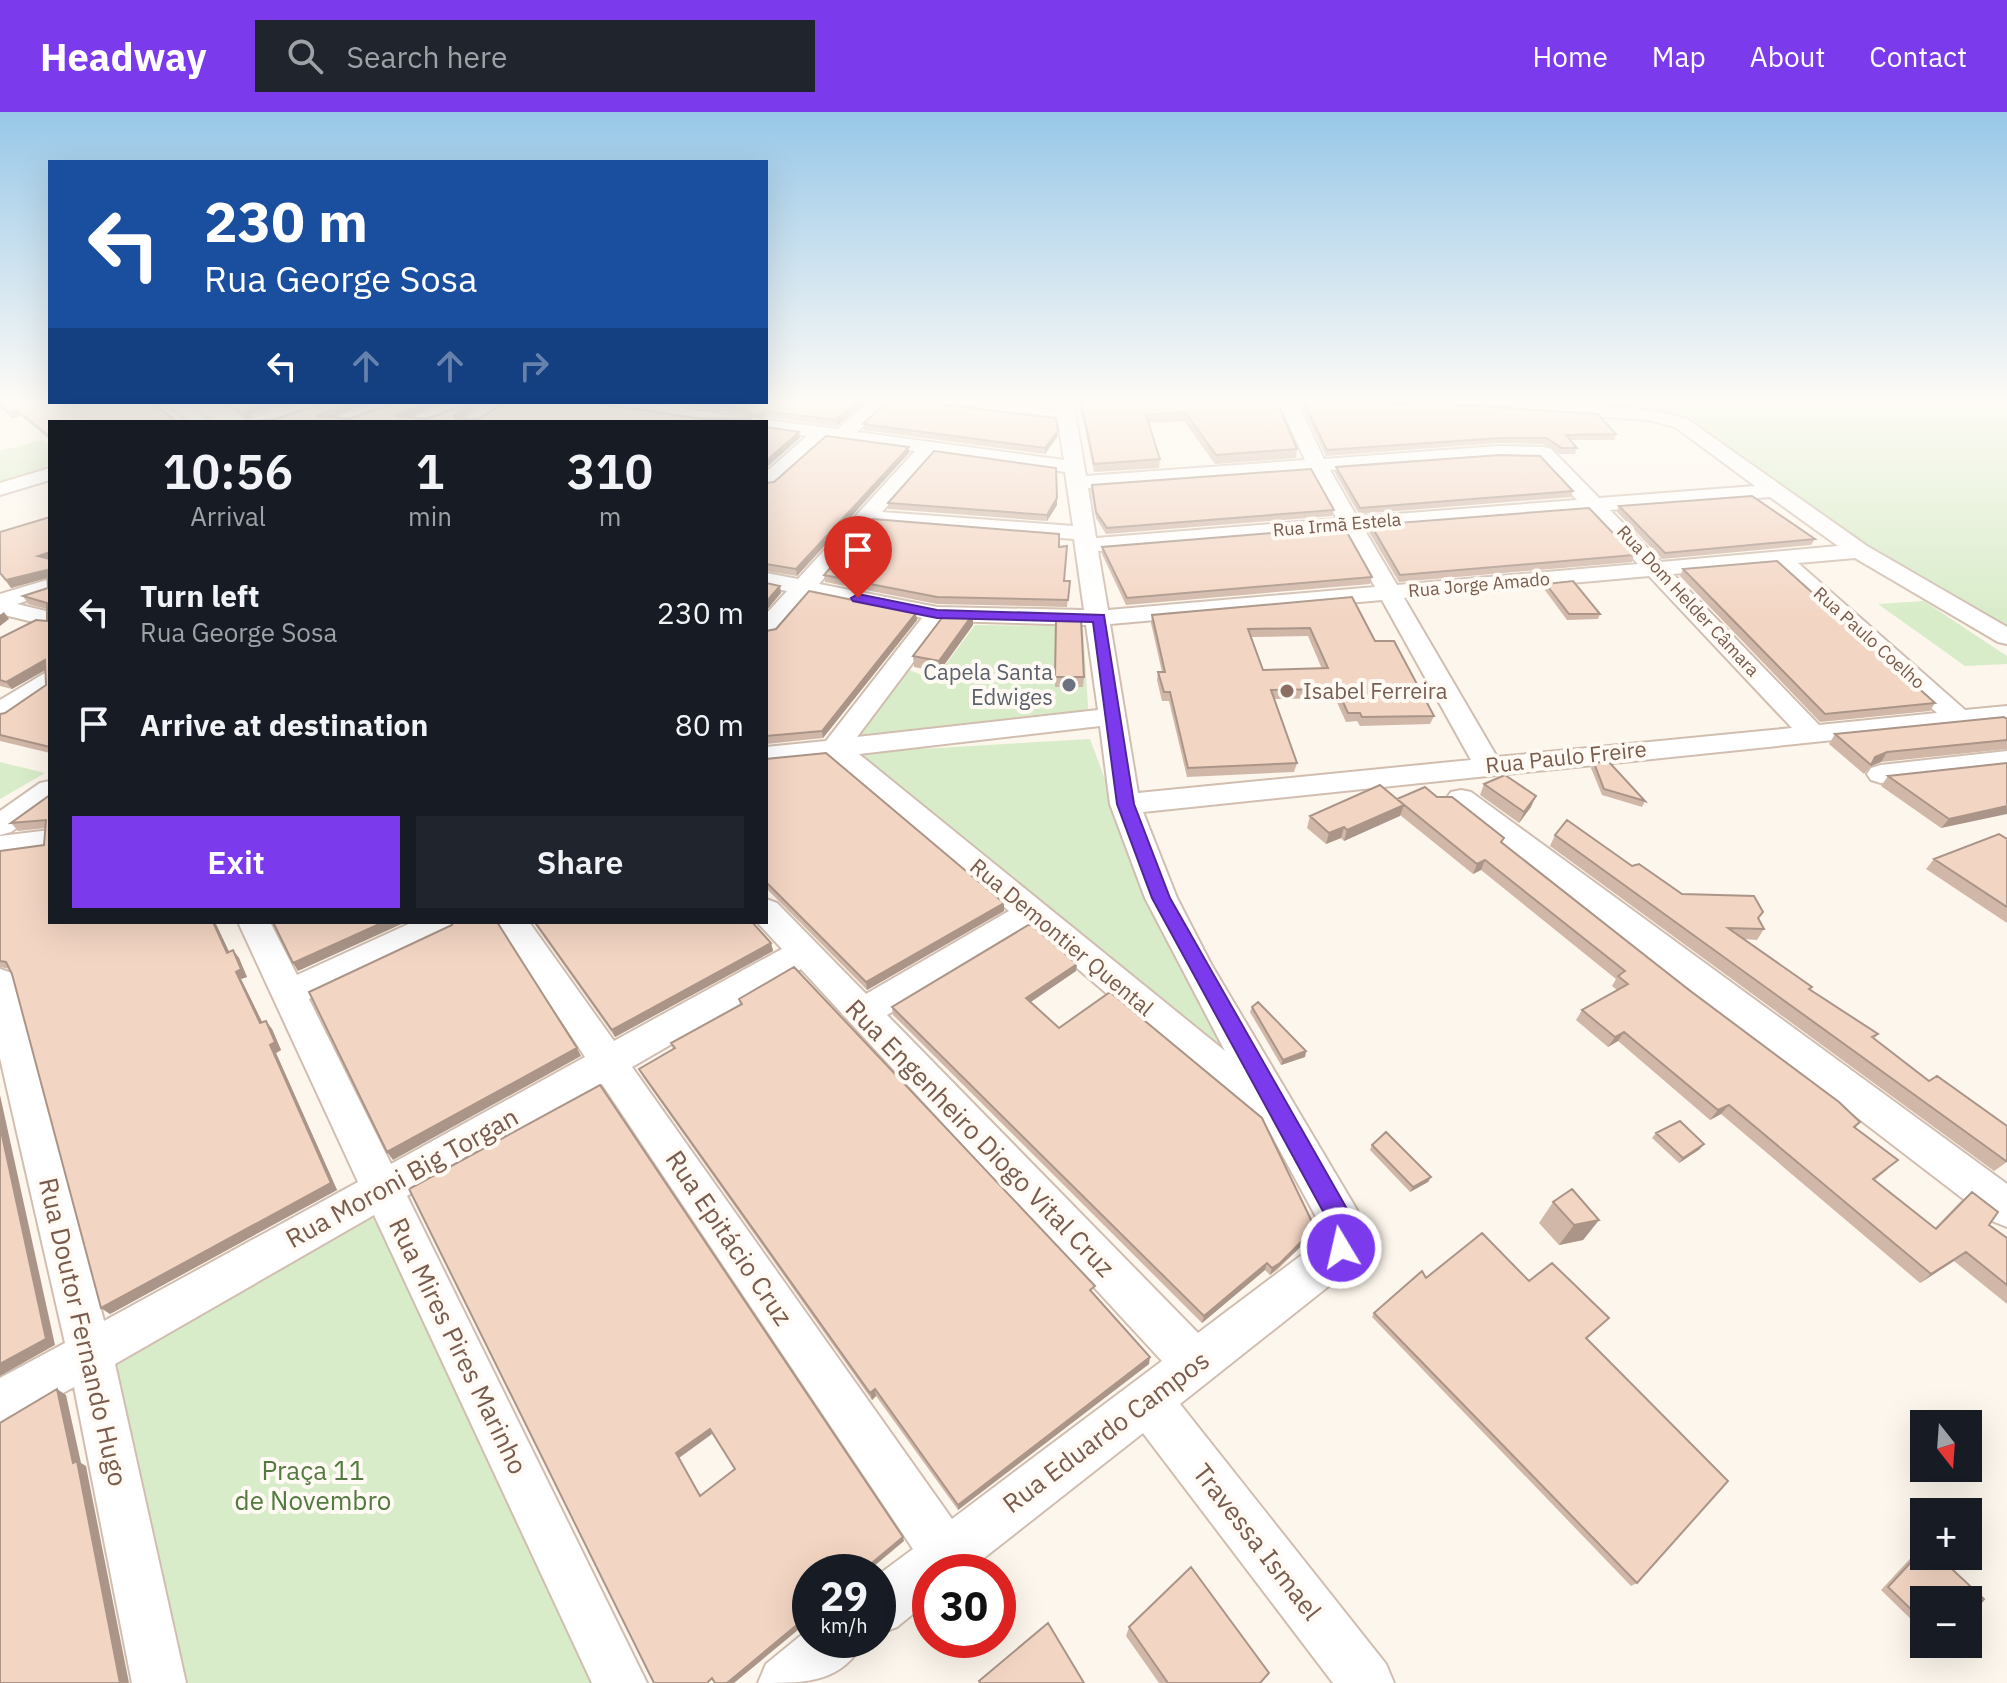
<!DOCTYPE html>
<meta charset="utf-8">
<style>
:root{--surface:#171b24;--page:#20242c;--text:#f1f3f6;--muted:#9ea1a6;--accent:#7c3aed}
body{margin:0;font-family:"IBM Plex Sans",sans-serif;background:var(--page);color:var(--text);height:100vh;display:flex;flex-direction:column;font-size:30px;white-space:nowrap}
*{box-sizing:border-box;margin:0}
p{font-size:26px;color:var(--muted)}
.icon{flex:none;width:44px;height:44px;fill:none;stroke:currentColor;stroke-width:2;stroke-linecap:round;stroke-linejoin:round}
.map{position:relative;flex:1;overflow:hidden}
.sheet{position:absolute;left:48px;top:308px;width:720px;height:504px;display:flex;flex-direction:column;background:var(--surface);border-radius:0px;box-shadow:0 8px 32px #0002}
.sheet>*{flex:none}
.hud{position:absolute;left:48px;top:48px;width:720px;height:244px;border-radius:0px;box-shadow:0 8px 32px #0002;background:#1a4fa0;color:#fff;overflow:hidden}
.needle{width:52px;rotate:163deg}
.fabs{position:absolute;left:1910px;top:1298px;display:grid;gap:16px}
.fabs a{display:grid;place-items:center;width:72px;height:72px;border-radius:0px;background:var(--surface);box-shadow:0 8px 32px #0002;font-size:40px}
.speed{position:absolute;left:792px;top:1442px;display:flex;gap:16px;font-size:40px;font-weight:700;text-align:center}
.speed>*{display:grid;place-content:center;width:104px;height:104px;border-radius:50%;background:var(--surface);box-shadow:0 8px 32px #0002;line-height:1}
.speed small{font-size:20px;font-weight:400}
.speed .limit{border:12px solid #d22;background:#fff;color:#111}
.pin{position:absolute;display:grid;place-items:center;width:68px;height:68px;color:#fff;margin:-82px -34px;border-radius:50% 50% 50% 0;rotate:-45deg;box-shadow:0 0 8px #0007}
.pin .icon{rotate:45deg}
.me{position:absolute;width:88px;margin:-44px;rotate:351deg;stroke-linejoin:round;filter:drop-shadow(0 0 6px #0008)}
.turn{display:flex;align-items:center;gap:28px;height:168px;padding:0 24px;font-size:36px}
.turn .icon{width:104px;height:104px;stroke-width:2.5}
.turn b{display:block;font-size:56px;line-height:68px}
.lanes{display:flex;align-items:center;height:76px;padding:0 24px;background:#0003;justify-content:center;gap:40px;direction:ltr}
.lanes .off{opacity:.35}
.eta{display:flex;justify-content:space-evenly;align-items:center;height:136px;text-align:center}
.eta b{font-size:48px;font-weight:600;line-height:56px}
.cta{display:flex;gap:16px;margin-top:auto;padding:16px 24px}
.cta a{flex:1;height:92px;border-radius:0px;background:var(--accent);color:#fff;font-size:32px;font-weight:600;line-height:92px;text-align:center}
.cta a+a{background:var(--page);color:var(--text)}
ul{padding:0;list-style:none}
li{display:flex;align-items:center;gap:24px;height:112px;padding:0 24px}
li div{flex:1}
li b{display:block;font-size:30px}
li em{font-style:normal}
header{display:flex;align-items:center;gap:48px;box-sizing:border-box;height:112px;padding:0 40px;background:var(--accent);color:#fff}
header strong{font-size:38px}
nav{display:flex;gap:44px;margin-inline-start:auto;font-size:28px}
.search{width:560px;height:72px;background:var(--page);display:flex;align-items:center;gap:20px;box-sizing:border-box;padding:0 28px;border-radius:0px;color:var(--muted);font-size:30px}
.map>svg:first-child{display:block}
.green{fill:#d8ecc9}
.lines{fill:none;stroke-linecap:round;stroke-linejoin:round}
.minor-casing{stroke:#d1beb0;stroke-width:4}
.minor{fill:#fff;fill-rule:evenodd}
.wall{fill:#d1b7a8;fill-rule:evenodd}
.shaded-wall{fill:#aa9588}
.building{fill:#f3d5c3;stroke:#aa9588;stroke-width:2;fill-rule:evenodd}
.route{fill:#7c3aed;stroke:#51269a;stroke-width:2}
.worship-dot{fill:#6b7280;stroke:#fffaf3;stroke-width:3}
.education-dot{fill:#8d6e63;stroke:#fffaf3;stroke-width:3}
.labels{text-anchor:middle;stroke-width:8;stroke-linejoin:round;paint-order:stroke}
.far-street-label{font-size:18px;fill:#7a5c4d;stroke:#fffaf3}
.worship-label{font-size:22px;fill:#5b616d;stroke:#fffaf3;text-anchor:end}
.education-label{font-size:22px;fill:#785e54;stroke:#fffaf3;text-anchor:start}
.street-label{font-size:22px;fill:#7a5c4d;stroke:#fffaf3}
.near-street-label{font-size:26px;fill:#7a5c4d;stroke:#fffaf3}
.near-park-label{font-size:26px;fill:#537a41;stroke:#fffaf3}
</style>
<header>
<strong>Headway</strong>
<div class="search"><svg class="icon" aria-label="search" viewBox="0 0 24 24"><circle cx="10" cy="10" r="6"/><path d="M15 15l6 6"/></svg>Search here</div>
<nav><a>Home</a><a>Map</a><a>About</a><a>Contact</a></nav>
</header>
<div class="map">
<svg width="2007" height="1571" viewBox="0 0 2007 1571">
<rect width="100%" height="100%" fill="#fdf6ec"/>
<path class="green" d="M1397,286H2007V523L1856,434L1665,302Z
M42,328L50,335V356L0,370V339Z
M1924,489L2007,544V552L1965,554L1878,492Z
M975,513L1083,514L1089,610L846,631L902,555L934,568Z
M1090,627L1137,753L1247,959L852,641Z
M0,650L45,661L0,687Z
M384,1080L632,1571H158L78,1248Z"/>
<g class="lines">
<g class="minor-casing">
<path id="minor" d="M874,286H893L857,320L1064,348L1058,309L903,291L894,286H948L1057,298L1055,286H1295L1324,347L1498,334L1544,335L1551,337L1599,386L1755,374L1675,315L1649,308L1396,291L1387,286H1473L1649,298L1687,307L1867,434L2007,515V532L1998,530L1855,446L1798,451L1965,598L2007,594V610L1143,700L1177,786L1211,852L1357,1098C1368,1122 1362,1136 1349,1158L1180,1292L1386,1552L1394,1571H1333L1143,1321L966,1460H930V1488L897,1515L878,1522V1463L913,1437L602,972L407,1084L647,1571H592L374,1103L115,1252L186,1571H132L74,1275L0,1315V1266L65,1231L0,946V857L12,861L17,870L104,1209L358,1070L238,810H270L297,863L413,810H459L455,818L309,887L391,1052L585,945L496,810H529L614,929L782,837L757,810H766V787L777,791L866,882L1009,799L829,645L766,653V635L826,629L922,506L809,483L775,522L766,524V502L787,479L766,475V461L798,467L915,339L826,327L773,374L766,376V360L807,324L766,318V310H759L766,308L838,317ZM1074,295H1281L1305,348L1086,364ZM933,342L1065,360L1073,414L882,400ZM1498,346L1539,347L1577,388L1357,405L1330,358ZM1311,360L1337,407L1096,426L1088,376ZM1770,385L1838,434L1661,450L1610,398ZM1588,399L1638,452L1397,473L1364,417ZM872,411L1074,427L1084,498L937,495L819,472ZM1344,419L1375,475L1108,498L1098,439ZM1774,453L1937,601L1819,613L1673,462ZM1649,464L1792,616L1497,645L1404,486ZM1382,488L1471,648L1138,681L1110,512ZM944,509L1086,513L1098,598L857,625ZM1100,614L1110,692L1145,786L1225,939L859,642ZM1030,816L1256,1009L1266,1013L1321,1114L1319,1130L1198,1221L887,903ZM801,857L1162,1249L952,1407L632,955Z
M164,290H185L211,310H190Z
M309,290H337L278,310H249L252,306Z
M381,290H409L351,310H322Z
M454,290H481L427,310H400Z
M491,290H513L481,310H459Z
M589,290H637L743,305L752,310H704L598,295Z
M50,356V368L0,383V371Z
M50,467V481L17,492L50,500V514L0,502V482Z
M50,558V578L9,606L0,608V588Z
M2007,639V657L1881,671L1871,668L1867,662L1871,656L1881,653Z
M50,669V692L11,720L0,723V699L40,671Z
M1461,678L1471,680L2007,1072V1115L1992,1109L1451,694L1446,687L1451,680Z
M50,718V738L0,744V724Z
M810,1516V1528H865C842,1571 807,1571 758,1571L766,1552Z"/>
</g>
<use href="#minor" class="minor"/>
</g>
<path class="wall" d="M870,286L837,314L766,305L762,307H276L326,290H373L332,305L349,307L409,305L426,307L471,290H478L479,294L460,307H479L595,291L702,307H751L743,302L658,290H766Z
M975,286H1042V293Z
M1047,286H1055L1053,295L1046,294Z
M1303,286L1342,288L1395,293L1616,322L1614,328H1570L1577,336L1575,342H1560L1544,332L1498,331L1326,344L1302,295Z
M902,288L1058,319L1057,325L1045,342L864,318L863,312Z
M218,290H298L251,303L247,308Z
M1081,290H1277L1297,337L1296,346L1215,352L1184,309L1148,311L1160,347L1159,356L1094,360L1081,298Z
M0,291L50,310V328L21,304L12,306L4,299H0Z
M909,341L797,464L766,459V371Z
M1336,355L1573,379L1571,385L1359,402L1335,361Z
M1092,373L1334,398L1332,404L1106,422L1096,406L1091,379Z
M1057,386V393L1047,409L888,397V391Z
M1619,394L1815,427L1811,433L1662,447L1617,400Z
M50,405V641L0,629V602L5,601L46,573V558L12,577L0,574V526L47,509V497L28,492L23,484L48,476L47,466L11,476L0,462Z
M1371,413L1634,443L1632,450L1399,470L1369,420Z
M1059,435L1065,469H1070L1067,495L937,492L825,470L824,463Z
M1102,435L1372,465L1370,472L1126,493L1102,442Z
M1683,457L1935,591L1930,599L1820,610L1680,464Z
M1546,472L1600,502L1598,507L1567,508L1544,477Z
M1352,485L1375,529L1434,604L1430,612L1360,614L1357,609L1346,610L1335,586L1274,587L1297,651L1294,660L1187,665L1169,589H1162L1157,568L1158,560H1162L1151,511L1152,503ZM1308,524L1322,557L1263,558L1251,525Z
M973,502V513L939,560L914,555L913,544Z
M1056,507L1084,565L1083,575H1055Z
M917,508L823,626L766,632V518Z
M2007,607V637L1881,650L1871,654L1864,662L1829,632L1835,622Z
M766,647L1004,799L867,878L766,776Z
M1594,651L1645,689L1642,695L1602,683L1591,656Z
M2007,651L1941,716L1881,674L1888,664Z
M1484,672L1531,695L1519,711L1480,683Z
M50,683V810H215L229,840L233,838L239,846L247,865L241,867L262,910L272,917L281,938L276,941L337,1078L110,1202L101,1196L12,862L10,857L0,855V739L44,733L45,716L18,719L11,711Z
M1397,687L1502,731L1689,878L1860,1010L1855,1016L1888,1057L1875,1068L1935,1116L1961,1089L1972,1080L1989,1113L2007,1126V1192L1954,1149L1920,1171L1721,1002L1710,1008L1618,929L1608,935L1576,908L1582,898L1617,878L1612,874L1616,867L1481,758L1473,762L1400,703L1344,729L1341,726L1326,732L1307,716L1310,704Z
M1555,723L1632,754L1682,782L1758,807L1764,817L1757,828L1744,827L1810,878L1878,922L1874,927L1929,969L2007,1014V1050L1994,1059L1550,734Z
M2007,727V811L1926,757L1934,747Z
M533,810H752L771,831L773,839L615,925Z
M1077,852L1076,859L1030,890L1059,916L1312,1124L1277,1158L1270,1163L1265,1158L1202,1211L893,903L892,895Z
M739,887L1094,1182L1149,1252L958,1398L876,1284L872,1288L643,965L639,957L673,937L671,931L740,893Z
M1252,895L1306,939L1305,945L1281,953L1250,900Z
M1656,1021L1700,1037L1679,1051L1652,1026Z
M1372,1033L1431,1065L1428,1070L1410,1080L1370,1038Z
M1553,1090L1599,1108L1583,1128L1559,1133L1539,1111Z
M1426,1166L1529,1169L1609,1206L1587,1227L1637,1471L1631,1474L1372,1205L1374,1201Z
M1924,1435V1520L1881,1478L1919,1437Z
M1129,1515L1261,1571H1159L1126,1524Z"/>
<path class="shaded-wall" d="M863,286H870L837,314L836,308Z
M273,290H298L251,303L247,308L244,302L248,297Z
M354,290H373L320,310L316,304Z
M429,290H446L398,310L395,304Z
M474,290H478L479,294L457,309L464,307L465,310H454V303Z
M17,298L21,304L12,306L8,300Z
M765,299L766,305L756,310L755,304Z
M1058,319L1057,325L1045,342V336Z
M799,320L800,326L766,356V349Z
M909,335V341L797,464L796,457Z
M1057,386V393L1047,409V403Z
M50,440V449L38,444Z
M47,458L50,465L11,476L6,468Z
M780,474L781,481L766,499V490Z
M4,500L9,507L0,514V503Z
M916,501L917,508L823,626L822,619Z
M973,502V513L939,560V549Z
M45,548L50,555L12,577L6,570Z
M1887,640L1881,650L1871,654L1875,645Z
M1536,684L1531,695L1519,711L1524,700Z
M1404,693L1400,704L1344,729L1347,718Z
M2007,694V702L1941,716L1949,707Z
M1344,715L1341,726L1326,732L1329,721Z
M1485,748L1481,758L1473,762L1477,752Z
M1004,791V799L867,878L866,870Z
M213,810H215L233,848L227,841Z
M384,810H406L298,859L293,851Z
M771,831L773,839L615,925L612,918Z
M233,838L239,846L247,865L241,867L266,918L260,911L236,860Z
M1077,852L1076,859L1025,894L1026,886Z
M266,909L272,917L281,938L276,941L337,1078L110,1202L101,1196Z
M1624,920L1618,929L1608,935L1615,925Z
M577,936L581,944L393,1048L387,1040Z
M1306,939L1305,945L1281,953L1283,948Z
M0,983L55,1233L0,1264Z
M1729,993L1721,1002L1710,1008L1718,998Z
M1704,1032L1700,1037L1679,1051L1683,1046Z
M1431,1065L1428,1070L1410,1080L1413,1075Z
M1599,1108L1583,1128L1559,1133L1574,1113Z
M1315,1116L1312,1124L1270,1163L1272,1156Z
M1966,1140L1954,1149L1920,1171L1931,1162Z
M1267,1151L1265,1158L1202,1211L1204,1204Z
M1150,1245L1149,1252L958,1398V1393Z
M57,1277L66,1283L81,1351L86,1354L129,1571H120Z
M875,1277L876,1284L872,1288L870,1281Z
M710,1317L712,1322L679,1346L676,1341Z
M903,1425L904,1429L867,1460H861Z
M810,1502V1508L734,1571H727Z"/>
<path class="building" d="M15,286H50V290L121,291L151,290L177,310H50V324H49L17,298L8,300L0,293V291Z
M766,286H863L836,308L765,299L755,304L762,307L763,310H465L464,307L454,310H244L276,307L326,290H354L316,304L349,307L398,290H429L395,304L426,307L474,290L454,303L457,307H479L505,290H593L595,291L702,307H751L754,303L742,296L701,290H766Z
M891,286L1056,306L1058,319L1045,336L863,312Z
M1304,286L1389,287L1395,293L1429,291L1598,302L1616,322L1566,323L1577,336H1562L1546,326H1500L1327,338L1303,289Z
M225,290H273L248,297L244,302Z
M1081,290H1277L1297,337L1216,343L1185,300L1146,303L1160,347L1094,352Z
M766,315L799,320L766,349Z
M826,324L909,335L796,457L766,452V371L774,370Z
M934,339L1056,356L1057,386L1047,403L888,391Z
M1500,343L1540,344L1573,379L1360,396L1336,355Z
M1311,357L1334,398L1107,416L1096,400L1092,373Z
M1752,384L1815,427L1665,441L1619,394Z
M1589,396L1634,443L1400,463L1371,413Z
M50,405V440L38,444L50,447V635L0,623V602L5,601L46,573L45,548L6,570L0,568V526L36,508L47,509V491L23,484L48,476L47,458L6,468L0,461V420Z
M873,407L1059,422V435L1067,434L1064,469H1070L1068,488L937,485L824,463Z
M1344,415L1372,465L1127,486L1102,435Z
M1777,449L1935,591L1825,602L1683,457Z
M1573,469L1600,502H1569L1546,472Z
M766,471L780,474L766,490Z
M809,479L916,501L822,619L766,624V519L776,517Z
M1352,485L1375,529H1394L1434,604L1362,605L1360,601H1348L1337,577L1271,578L1297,651L1188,656L1170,580H1164L1158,560H1165L1152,503ZM1310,516L1328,556L1263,558L1248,517Z
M945,502H973L939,549L913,544Z
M1056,507H1081L1084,565H1055Z
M2004,605L2007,607V628L1887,640L1875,645L1871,653L1835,622Z
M826,641L1004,791L866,870L766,770V647Z
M1608,649L1645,689L1604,677L1594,651Z
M2007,651V694L1949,707L1888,664Z
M1505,663L1536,684L1524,700L1484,672Z
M1380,673L1404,693L1347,718L1344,715L1329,721L1310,704Z
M1425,675L1437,685H1452L1504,726L1501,730L1689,878L1839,990L1860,1010L1854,1015L1898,1048L1873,1067L1936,1117L1972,1080L1998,1100L1989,1113L2007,1126V1173L1966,1140L1931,1162L1729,993L1718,998L1624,920L1615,925L1582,898L1628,872L1618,864L1625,859L1485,748L1477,752L1397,687Z
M50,683V810H213L227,841L233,838L241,857L236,860L260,911L266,909L275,930L270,933L331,1071L101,1196L12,862L6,850L0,849V739L44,733L46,708L11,711Z
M1567,708L1632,754L1639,752L1682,782L1754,784L1763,800L1758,806L1764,817L1728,816L1812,875L1809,877L1878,922L1872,925L1929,969L1937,964L2007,1014V1048L2006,1049L1555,723Z
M1999,722L2007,727V795L1934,747Z
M273,810H384L293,851Z
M453,810H497L577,936L387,1040L309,880L452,813Z
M535,810H752L771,831L612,918Z
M1030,812L1077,852L1026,886L1059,916L1110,880L1262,1006L1315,1116L1280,1151L1272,1156L1267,1151L1204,1204L892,895Z
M794,855L1095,1174L1090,1178L1150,1245L958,1393L875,1277L870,1281L639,957L675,936L671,931L742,892L739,887Z
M1258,890L1306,939L1283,948L1252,895Z
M600,973L903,1425L861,1460H810V1502L727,1571H715L712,1566L707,1571H654L409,1077ZM710,1317L735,1357L700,1384L676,1341Z
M1680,1009L1704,1032L1683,1046L1656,1021Z
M0,1014L46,1227L0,1252Z
M1386,1020L1431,1065L1413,1075L1372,1033Z
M1572,1077L1599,1108L1574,1113L1553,1090Z
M1482,1121L1529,1169L1552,1151L1609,1206L1586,1226L1728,1369L1637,1471L1374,1201L1422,1159L1426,1166Z
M57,1277L73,1351L77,1349L120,1571H0V1311Z
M1924,1436V1444H1938L1984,1487L1968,1506V1488H1924V1510L1888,1475Z
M1191,1455L1269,1561L1260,1571H1168L1129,1515Z
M1048,1511L1084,1571H980L979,1569Z"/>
<linearGradient id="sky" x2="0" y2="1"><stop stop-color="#97c7e8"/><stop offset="0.57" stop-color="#fefbf6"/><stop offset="1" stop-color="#fefbf6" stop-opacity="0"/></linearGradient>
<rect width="2007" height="506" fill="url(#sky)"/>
<path class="route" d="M858,482L937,498L1104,503L1134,692L1170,786L1351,1104L1354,1111L1350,1144L1341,1147L1333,1144L1329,1136L1330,1112L1152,786L1117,692L1093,510L937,506L853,489L851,486Z"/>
<circle class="worship-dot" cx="1069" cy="573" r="8"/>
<circle class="education-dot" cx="1287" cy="579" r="8"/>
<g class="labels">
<g class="far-street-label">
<text transform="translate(1337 413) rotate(-5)" y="6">Rua Irmã Estela</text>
<text transform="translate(1479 473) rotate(-5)" y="6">Rua Jorge Amado</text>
<text transform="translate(1688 489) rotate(47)" y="6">Rua Dom Helder Câmara</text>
<text transform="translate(1869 526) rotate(42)" y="6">Rua Paulo Coelho</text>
</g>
<g class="worship-label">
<text x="1053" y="568">Capela Santa<tspan x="1053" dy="25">Edwiges</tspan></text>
</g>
<g class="education-label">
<text x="1303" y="587">Isabel Ferreira</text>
</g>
<g class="street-label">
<text transform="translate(1566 645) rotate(-6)" y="8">Rua Paulo Freire</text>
<text transform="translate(1062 825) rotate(40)" y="8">Rua Demontier Quental</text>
</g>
<g class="near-street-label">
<text transform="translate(980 1026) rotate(46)" y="9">Rua Engenheiro Diogo Vital Cruz</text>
<text transform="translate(402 1066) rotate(-29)" y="9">Rua Moroni Big Torgan</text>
<text transform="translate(729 1126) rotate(56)" y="9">Rua Epitácio Cruz</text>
<text transform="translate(83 1220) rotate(77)" y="9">Rua Doutor Fernando Hugo</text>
<text transform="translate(458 1234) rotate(64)" y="9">Rua Mires Pires Marinho</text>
<text transform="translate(1106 1320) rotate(-37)" y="9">Rua Eduardo Campos</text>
<text transform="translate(1257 1430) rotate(52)" y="9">Travessa Ismael</text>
</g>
<g class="near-park-label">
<text x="313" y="1368">Praça 11<tspan x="313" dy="30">de Novembro</tspan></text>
</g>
</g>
</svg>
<div class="fabs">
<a><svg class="needle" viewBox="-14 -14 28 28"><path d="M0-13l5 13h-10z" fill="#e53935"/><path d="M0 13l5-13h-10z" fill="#9ea1a6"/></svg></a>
<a>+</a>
<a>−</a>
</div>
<div class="speed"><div>29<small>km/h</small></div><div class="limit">30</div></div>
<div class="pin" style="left:858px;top:486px;background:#d93025"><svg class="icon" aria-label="arrive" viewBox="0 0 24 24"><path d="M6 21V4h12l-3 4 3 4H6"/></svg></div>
<svg class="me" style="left:1341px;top:1136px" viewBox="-20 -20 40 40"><circle r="17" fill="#7c3aed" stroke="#fff" stroke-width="3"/><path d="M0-11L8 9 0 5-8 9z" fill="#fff"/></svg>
<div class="hud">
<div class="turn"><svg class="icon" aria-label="left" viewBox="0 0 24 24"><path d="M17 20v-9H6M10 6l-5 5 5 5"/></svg><div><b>230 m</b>Rua George Sosa</div></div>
<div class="lanes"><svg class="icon" aria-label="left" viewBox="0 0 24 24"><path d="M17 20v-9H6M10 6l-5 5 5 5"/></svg><svg class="icon off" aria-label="ahead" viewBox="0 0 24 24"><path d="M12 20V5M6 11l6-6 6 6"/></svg><svg class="icon off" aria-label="ahead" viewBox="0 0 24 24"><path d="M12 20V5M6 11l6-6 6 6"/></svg><svg class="icon off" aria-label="right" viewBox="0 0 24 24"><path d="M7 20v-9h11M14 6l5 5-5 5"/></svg></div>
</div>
<section class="sheet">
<div class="eta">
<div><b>10:56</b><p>Arrival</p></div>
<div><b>1</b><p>min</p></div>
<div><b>310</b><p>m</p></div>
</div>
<ul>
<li><svg class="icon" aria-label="left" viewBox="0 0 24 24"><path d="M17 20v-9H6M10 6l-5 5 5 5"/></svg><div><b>Turn left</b><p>Rua George Sosa</p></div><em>230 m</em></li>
<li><svg class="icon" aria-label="arrive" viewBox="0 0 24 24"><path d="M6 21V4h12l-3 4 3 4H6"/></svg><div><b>Arrive at destination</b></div><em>80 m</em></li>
</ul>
<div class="cta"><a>Exit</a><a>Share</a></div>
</section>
</div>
